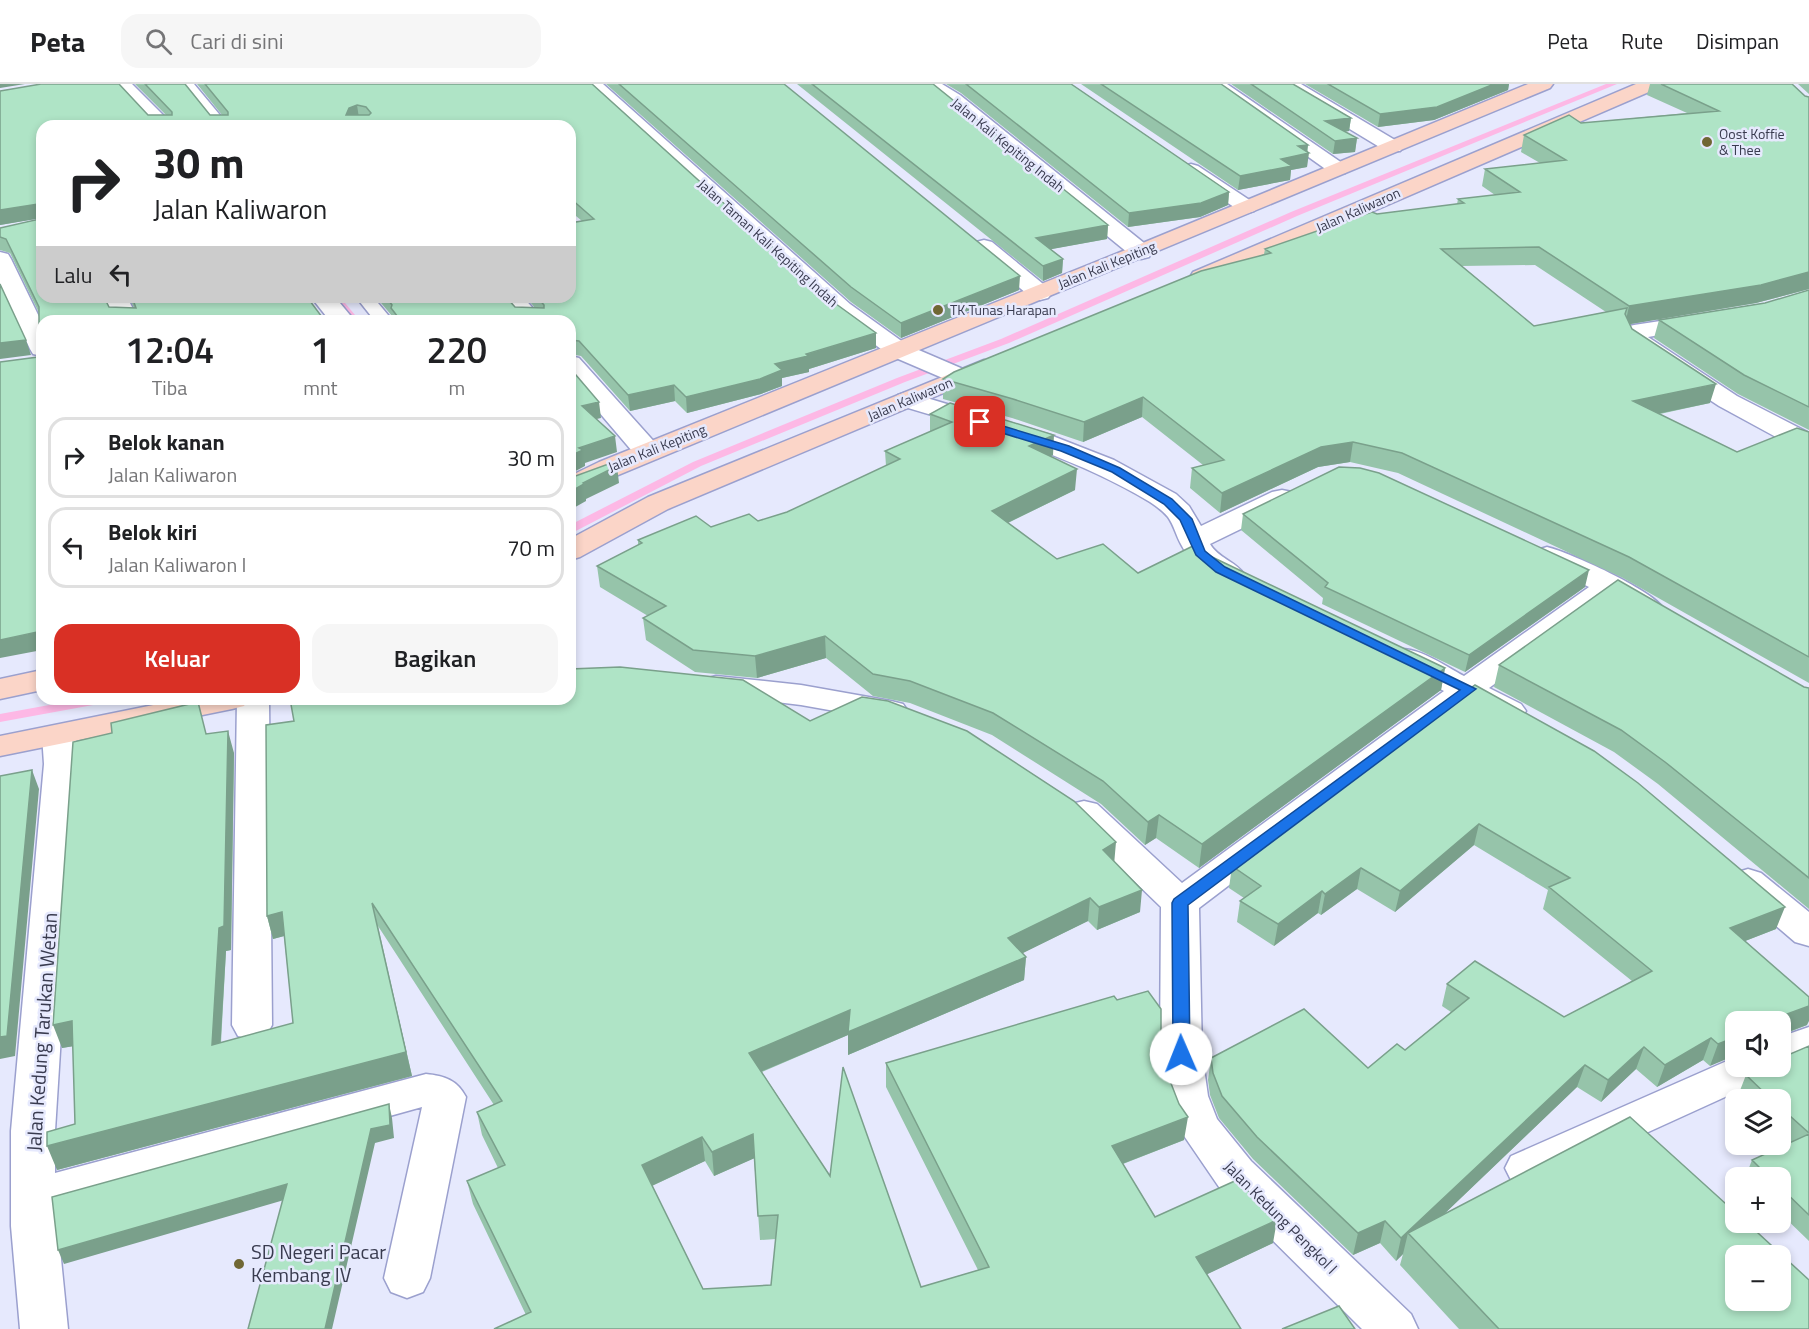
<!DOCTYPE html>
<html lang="id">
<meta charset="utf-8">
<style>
:root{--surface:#fff;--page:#f6f6f6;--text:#202124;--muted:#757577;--line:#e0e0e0;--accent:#d93025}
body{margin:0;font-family:"Titillium Web",sans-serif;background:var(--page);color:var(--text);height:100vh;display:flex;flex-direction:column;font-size:22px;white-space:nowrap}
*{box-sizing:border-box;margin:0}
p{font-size:20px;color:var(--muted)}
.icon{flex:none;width:33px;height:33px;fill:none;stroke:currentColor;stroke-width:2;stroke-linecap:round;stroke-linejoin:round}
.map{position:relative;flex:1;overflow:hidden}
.sheet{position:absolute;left:36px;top:231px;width:540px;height:390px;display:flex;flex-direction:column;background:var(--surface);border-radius:18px;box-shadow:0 3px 9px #0003}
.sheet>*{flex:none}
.guide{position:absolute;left:36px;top:36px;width:540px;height:183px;border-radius:18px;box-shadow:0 3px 9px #0003;background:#fff;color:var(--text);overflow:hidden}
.tools{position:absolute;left:1725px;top:927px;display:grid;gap:12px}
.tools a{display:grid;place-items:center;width:66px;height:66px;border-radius:12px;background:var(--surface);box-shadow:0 3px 9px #0003;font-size:30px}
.pin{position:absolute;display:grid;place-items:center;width:51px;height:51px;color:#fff;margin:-26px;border-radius:12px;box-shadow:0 3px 9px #0006}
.me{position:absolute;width:66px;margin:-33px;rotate:359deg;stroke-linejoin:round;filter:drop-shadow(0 0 4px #0008)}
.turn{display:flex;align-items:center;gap:21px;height:126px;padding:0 18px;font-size:27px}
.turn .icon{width:78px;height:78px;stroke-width:2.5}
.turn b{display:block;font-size:42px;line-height:51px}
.then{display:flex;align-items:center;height:57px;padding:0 18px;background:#0003;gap:12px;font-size:22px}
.eta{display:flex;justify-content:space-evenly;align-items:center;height:102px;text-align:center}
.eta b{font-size:36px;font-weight:600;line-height:42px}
.cta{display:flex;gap:12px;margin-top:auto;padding:12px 18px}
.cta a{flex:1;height:69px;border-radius:18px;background:var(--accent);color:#fff;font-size:24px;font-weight:600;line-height:69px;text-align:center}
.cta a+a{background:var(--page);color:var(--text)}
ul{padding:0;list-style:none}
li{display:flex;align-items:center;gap:18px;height:81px;margin:0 12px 9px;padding:0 6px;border:3px solid var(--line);border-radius:18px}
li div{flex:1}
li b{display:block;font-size:22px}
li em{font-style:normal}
header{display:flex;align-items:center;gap:36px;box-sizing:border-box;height:84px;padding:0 30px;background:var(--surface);border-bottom:2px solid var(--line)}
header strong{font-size:28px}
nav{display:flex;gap:33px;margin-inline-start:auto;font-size:21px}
.search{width:420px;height:54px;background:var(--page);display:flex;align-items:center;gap:15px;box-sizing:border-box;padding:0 21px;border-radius:18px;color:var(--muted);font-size:22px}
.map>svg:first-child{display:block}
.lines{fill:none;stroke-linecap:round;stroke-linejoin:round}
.stream{fill:#fdb8e5;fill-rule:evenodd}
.service-casing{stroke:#9ba0ce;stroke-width:3}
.minor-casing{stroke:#9ba0ce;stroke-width:3}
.secondary-casing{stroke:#9ba0ce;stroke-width:3}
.service{fill:#fff;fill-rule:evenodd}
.minor{fill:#fff;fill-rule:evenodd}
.secondary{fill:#fbd5c8;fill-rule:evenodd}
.wall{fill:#96c4aa;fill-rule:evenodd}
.shaded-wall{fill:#7aa08b}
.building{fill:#afe4c6;stroke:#7aa08b;stroke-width:1.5;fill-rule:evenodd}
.route{fill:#1a73e8;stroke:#114b97;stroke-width:1.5}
.poi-dot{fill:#706734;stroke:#e6e9fd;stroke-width:2}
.labels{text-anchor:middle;stroke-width:5;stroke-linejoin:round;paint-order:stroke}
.far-poi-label{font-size:14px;fill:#393b4f;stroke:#e6e9fd;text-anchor:start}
.far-street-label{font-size:14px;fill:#393b4f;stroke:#e6e9fd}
.street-label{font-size:16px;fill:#393b4f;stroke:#e6e9fd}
.near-street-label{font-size:20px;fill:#393b4f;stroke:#e6e9fd}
.near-poi-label{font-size:20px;fill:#393b4f;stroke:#e6e9fd;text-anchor:start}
</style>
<header>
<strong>Peta</strong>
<div class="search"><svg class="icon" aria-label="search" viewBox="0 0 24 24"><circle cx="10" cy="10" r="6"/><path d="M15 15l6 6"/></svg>Cari di sini</div>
<nav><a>Peta</a><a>Rute</a><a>Disimpan</a></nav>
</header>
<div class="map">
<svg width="1809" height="1245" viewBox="0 0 1809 1245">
<rect width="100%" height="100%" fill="#e6e9fd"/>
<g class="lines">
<path class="stream" d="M1606,0H1617L1297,132L1009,259L905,298L701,382L570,450V441L693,378L897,294L1001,255L1291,128Z
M330,213H340L360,237H350Z
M82,615H111L104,619L0,638V630Z"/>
<g class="service-casing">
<path id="service" d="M180,0H194L229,42H215Z
M356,213H373L393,237H375Z"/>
</g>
<g class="minor-casing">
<path id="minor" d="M113,0H132L174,42H153Z
M583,0H603L850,220L907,261L970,288L974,293L970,298L961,301L952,298L889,271L834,230Z
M921,0H942L960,11L1149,163L1152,168L1149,173L1141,175L1133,173Z
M1206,0H1227L1345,81L1348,85L1345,89H1331Z
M1279,0H1301L1400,59L1403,63L1400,67H1386L1282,4Z
M1191,80L1198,82L1254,119L1258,123L1254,127L1247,129L1240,127L1184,90L1181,86L1184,82Z
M984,156L992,158L1048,204L1052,209L1048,214L1040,216L1032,214L976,168L973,163L976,158Z
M0,168L8,170L11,175L42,239V272L33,270L30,265L0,200Z
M103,213H127L139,237H115Z
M311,213H335L354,236L330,237Z
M498,213H523L544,237H519Z
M1700,231L1708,233L1712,238L1708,243L1648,253L1737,312L1809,349V368L1800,366L1719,322L1628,262L1622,248L1625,243L1634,241Z
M570,272L579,274L658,362L661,368L658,374L648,376L638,374L570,294Z
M907,308L1050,351L1114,376L1176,410L1189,422L1201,442L1272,408L1282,406L1292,408L1296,414L1292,420L1210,460C1218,474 1235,477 1244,490L1240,496C1215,503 1193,483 1182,462C1176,452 1174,441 1168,433C1163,427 1156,422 1150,418C1072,371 985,347 898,321L894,316L898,311Z
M1547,463C1571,469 1650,505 1663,524L1659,531C1640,535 1628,525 1612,515L1489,604L1521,620L1526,627L1521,634C1501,639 1486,628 1469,619L1199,824L1202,970L1208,1012L1217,1035L1251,1077L1411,1230L1418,1245H1362L1219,1103L1178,1043L1166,1012L1160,970L1161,823L1071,736L1066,728L1071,720L1084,717L1097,720L1182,799L1444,607L1392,580L1387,573L1392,566C1416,560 1443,581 1464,592L1589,503L1537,478L1532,472L1537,466Z
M716,592L801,601L891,617L903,620L908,627L903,634L891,637L801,621L705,609L700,602L705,595Z
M237,615H269L272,941L266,952L252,956L238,952L232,941Z
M59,641L71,644L76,651L78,680L55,1047V1089L426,990C445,992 457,996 466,1013L430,1194L423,1208L407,1214L391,1208L384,1194L422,1023L56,1125L68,1245H20L11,1142V1047L44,680L42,651L47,644Z
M1748,785L1761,789L1809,828V862L1795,858L1735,807L1729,798L1735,789Z
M1809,943V975L1780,987L1773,984L1769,993L1543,1096L1527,1102L1511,1096L1505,1084L1511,1072L1736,973V982H1780V953Z"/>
</g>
<g class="secondary-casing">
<path id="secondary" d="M1528,0H1553L1550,4L570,411V392L599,378L1133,163Z
M1636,0H1661L1658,4L1209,198L1201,200L1193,198L1190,193L1193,188Z
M984,276L993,278L996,283L993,288L668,425L580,473L570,476V455L648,413Z
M42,586V606L0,615V595Z
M183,615H248L244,622L232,625L0,672V652Z"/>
</g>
<use href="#service" class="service"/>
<use href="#minor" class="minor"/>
<use href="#secondary" class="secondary"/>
</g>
<path class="wall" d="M135,0H185L210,31H222L197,0H592L832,217L876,249V264L809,285V288L782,294V302L761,310L687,329L675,317L630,327L581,272L570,270V237H393L392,232L376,213H506L515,223L535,224L526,213H570L582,137L570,127V42H42V213L109,223L134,224L129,213H307L42,237V566L38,273L39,271V229L10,169L0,166V144L40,135V134L0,141V7L148,31H166Z
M606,0H784L1019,206L901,254L851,218Z
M797,0H933L1108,141L1107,155L1051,165L1063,175L1062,189L1043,197Z
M946,0H1071L1229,108L1228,121L1200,133L1128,143L961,9Z
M1081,0H1221L1308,61L1307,83L1291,86L1290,96L1238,106Z
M1231,0H1293L1351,34L1349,47L1344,48L1357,54L1355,68L1333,70Z
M1305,0H1509L1508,6L1434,36L1378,43Z
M1650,0H1792L1805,12L1809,13V205L1756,219L1629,240L1632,245L1710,319L1660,330L1737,368L1809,348V599L1623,494L1398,389L1350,378L1318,383L1220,429L1190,404L1192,384L1203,381L1142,333L1083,358L1012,334L943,315V295L1264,170L1265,165L1377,130L1457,120L1458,115L1495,111L1482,102L1485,85L1540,79L1521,68L1524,51L1581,39L1687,29L1647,11ZM1535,181L1606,228L1534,242L1462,182Z
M1798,0H1809V10Z
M1809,206V346L1738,310L1654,254L1659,236L1765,219Z
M930,330L1053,371L1050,372L1075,406L1008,439L1057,475L1138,489L1210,472L1445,584L1441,606L1199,784L1156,754L1145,761L1101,720L992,651L910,619L873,612L826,574L757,594L695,588L646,556L643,534L648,532L600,503L597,482L638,461V456L711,443L758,437L787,428L886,382L885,367L930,348Z
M1243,430L1585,503L1465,588L1322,520L1323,514L1241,446Z
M1499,581L1809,604V825L1658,700L1614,668L1494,603Z
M1475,601L1776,845L1745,857L1807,941L1787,949V958L1782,969L1788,971L1809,962V1157L1780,1129V1094H1745L1752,1076L1791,1058L1780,1048V1016H1745L1739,1009L1746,991L1780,982V938H1736L1710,982L1703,976L1657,1003L1636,985L1601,1018L1577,1003L1444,1130L1809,1245H1459L1400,1181L1403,1170L1396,1177L1380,1159L1353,1171L1253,1075L1219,1034L1210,1011L1208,996L1211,974L1368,984L1405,966L1451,928L1442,922L1447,900L1564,933L1632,897L1543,825L1548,806L1474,761L1395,828L1357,805L1321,831L1318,829L1274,862L1237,838L1240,817L1244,814L1229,804L1232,782Z
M810,637L1115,778L1140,828L1097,846L1088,837L1022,869L1026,873L1024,896L848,971V951L762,988L830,1092L921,1203L978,1186L886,1003V979L1117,916L1161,947L1167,989L1184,1056L1123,1080L1155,1133L1273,1159L1207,1190L526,1231L473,1120L467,1097L498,1084L482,1051L477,1028L494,1021L378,842L412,992L57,1086L75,1040L73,962L62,964L112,649L207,650L234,669L231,866L226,867L221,959L293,939L284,852L273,855L267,832ZM754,1074L760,1156L776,1155L771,1201L703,1205L652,1102L705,1077L714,1092Z"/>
<path class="shaded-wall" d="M0,0H25L0,4Z
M1494,0H1509L1508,6L1434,36L1378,43L1380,30Z
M357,21L359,34L346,31L349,24Z
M1351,34L1349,47L1325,50V37Z
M1357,54L1355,68L1333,70L1335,57Z
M1308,61L1306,70L1309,69L1307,83L1291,86L1290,96L1238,106L1240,92L1281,75L1298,62Z
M1229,108L1228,121L1200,133L1128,143L1129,129Z
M38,120L42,134L0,141V126Z
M1108,141L1107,155L1036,168V154Z
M1063,175L1062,189L1043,197V182Z
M1809,188V205L1756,219L1625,241L1629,222Z
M1020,192L1019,206L901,254V239Z
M876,249V264L809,285V288L782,294V302L761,310L687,329L686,313L775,280Z
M26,256L31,271L0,275V259Z
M1716,300L1710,319L1628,336L1633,317Z
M674,301L675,317L630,327L628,311Z
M1143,313L1142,333L1083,358L1084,338Z
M599,318L601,334L584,338L582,322Z
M1054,351L1053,371L1028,382L1029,362Z
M615,352L617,368L585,379V382L570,390V372L579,364Z
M1353,358L1350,378L1318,383L1220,429L1222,409L1321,363Z
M617,382L619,399L586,415V417L570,426V408L583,399Z
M1077,385L1075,406L991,447L992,427Z
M1589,486L1585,503L1465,588L1469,571Z
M42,547V566L0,574V556Z
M825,552L826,574L757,594L755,572Z
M1445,584L1441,606L1199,784L1202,760Z
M228,647L234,669L231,866L226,867L219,985L212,961Z
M32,686L39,705L15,972L0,975V953Z
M1159,731L1156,754L1145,761L1148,738Z
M1479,740L1474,761L1395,828L1400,807Z
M1116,758L1114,781L1103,766Z
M1361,784L1357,805L1321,831L1325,810Z
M1142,806L1140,828L1097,846L1099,823Z
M1322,807L1318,829L1274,862L1278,840Z
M1090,814L1088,837L1007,877L1008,854Z
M372,819L412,992L57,1086L47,1062L406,968Z
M1785,823L1776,845L1722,866L1730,844Z
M282,828L288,851L273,855L267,832Z
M1026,873L1024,896L848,971V951L751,992L749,969L850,926Z
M1809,922V937L1807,941L1780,951L1787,930Z
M72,937L81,961L62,964L53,941Z
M1736,953V971L1710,982L1718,960Z
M1711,954L1703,976L1657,1003L1665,981Z
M1644,963L1636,985L1601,1018L1608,996Z
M1585,981L1577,1003L1416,1157L1408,1149L1403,1170L1396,1177L1401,1154Z
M389,1020L392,1034L394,1054L375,1059L332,1245H325L371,1045Z
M1188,1033L1184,1056L1109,1085L1112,1062Z
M753,1050L755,1074L714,1092L712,1068Z
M702,1053L705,1077L645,1105L642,1081Z
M287,1100L291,1114L64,1180L58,1166Z
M1277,1136L1273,1159L1193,1197L1196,1173Z
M1385,1137L1380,1159L1353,1171L1358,1149Z"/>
<path class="building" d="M41,0H119L148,31H172V28L145,0H185L210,31H228V28L205,0H592L832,217L876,249L806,270L808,272L775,280L782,286L760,295L686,313L674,301L628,311L579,257L570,256V237H401L391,224L392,221L386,213H506L515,223L544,224V221L537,213H570V139L594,135L570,114V42H486L485,41L479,42H42V213H104L109,223L136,224L132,213H307L325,237H42V547L0,556V278L38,273L39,271V223L6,155L0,153V144L40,135V122L38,120L0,126V7ZM357,21L366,23L371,29L369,31H346L349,24Z
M619,0H784L1020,192L901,239L851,203Z
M812,0H933L1108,141L1036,154L1063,175L1043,182Z
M966,0H1071L1229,108L1201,119L1129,129Z
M1101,0H1221L1308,61L1298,62L1309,69L1281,75L1292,82L1240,92Z
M1251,0H1293L1351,34L1325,37L1357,54L1335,57Z
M1328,0H1494L1437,23L1380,30Z
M1661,0H1792L1805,12L1809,13V188L1761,201L1629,222L1539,163L1441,165L1534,242L1627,224L1625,230L1632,245L1716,300L1633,317L1737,368L1797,344L1809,348V573L1629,473L1402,369L1353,358L1321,363L1222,409L1192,384L1224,376L1143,313L1084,338L1013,315L943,295L954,288L1201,187L1271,169L1265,165L1372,128L1377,130L1464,119L1458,115L1520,108L1485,85L1566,76L1524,51L1569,31L1581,39L1719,27Z
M0,200L26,256L0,259Z
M1809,206V323L1744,291L1659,236L1765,219Z
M570,284L599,318L582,322L615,352L579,364L583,366L570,372Z
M950,319L1054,351L1029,362L1077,385L992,427L1057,475L1103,460L1138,489L1197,460L1210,472L1445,584L1202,760L1159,731L1148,738L1103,697L993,629L910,597L873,590L825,552L755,572L693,566L643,534L666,522L597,482L642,459L638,456L696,432L711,443L749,430L758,437L787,428L900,375L885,367L952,338L930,330Z
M611,379L617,382L583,399L584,400L570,408V394Z
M1339,383L1360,384L1379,389L1589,486L1469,571L1325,503L1328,499L1243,430Z
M1618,496L1804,603L1809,604V794L1665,678L1621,646L1499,581Z
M620,583L743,596L810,637L862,613L888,617L967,647L1074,717L1116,758L1103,766L1142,806L1099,823L1090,814L1008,854L1026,873L848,948L850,926L749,969L830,1092L843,983L921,1203L989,1183L886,979L1114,912L1117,916L1148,907L1161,925V947L1167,989L1179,1020L1188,1033L1112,1062L1155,1133L1237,1096L1277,1136L1196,1173L1241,1245H494L531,1228L467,1097L505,1081L477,1028L502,1017L372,819L406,968L47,1062V1048L75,1040L72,937L53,941L73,658L112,649L111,639L198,618L206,650L228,647L224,842L219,844L212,961L293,939L282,828L267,832L266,641L294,637L290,615H570V585ZM753,1050L758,1132L778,1131L771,1201L703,1205L642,1081L702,1053L712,1068Z
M1475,601L1594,667L1638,699L1785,823L1730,844L1809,913V922L1787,930V958H1780V938H1736V953L1718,960L1711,954L1665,981L1644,963L1608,996L1585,981L1401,1154L1385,1137L1358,1149L1257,1053L1222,1012L1213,989L1211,974L1304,925L1368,984L1397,960L1405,966L1469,914L1447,900L1475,877L1564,933L1652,887L1549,803L1570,794L1479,740L1400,807L1361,784L1325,810L1322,807L1278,840L1240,817L1261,802L1232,782Z
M32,686L7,952L0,953V692Z
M1809,962V1049L1780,1023V1016H1772L1746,991L1766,982H1780V971L1782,969L1788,971Z
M389,1020L390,1041L371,1045L325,1245H248L287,1100L58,1166L52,1113Z
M1630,1033L1736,1129V1138H1746L1809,1196V1245H1499L1408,1149ZM1736,1172H1780V1216H1736Z
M1809,1050V1131L1780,1103V1094H1770L1752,1076Z
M1339,1222L1355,1245H1282Z"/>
<path class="route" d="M980,335L1069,362L1120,384L1172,415L1192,435L1205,467L1225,483L1476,605L1188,821L1190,970L1187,974L1181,976L1175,974L1173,970L1172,819L1174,815L1460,606L1216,488L1196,471L1180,436L1164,420L1112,388L1061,367L976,341V336Z"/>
<g class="poi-dot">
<circle cx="1707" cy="58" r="6"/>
<circle cx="938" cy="226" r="6"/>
<circle cx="239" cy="1180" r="6"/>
</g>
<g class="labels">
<g class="far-poi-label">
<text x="1719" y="55">Oost Koffie<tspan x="1719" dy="16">&amp; Thee</tspan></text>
<text x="950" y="231">TK Tunas Harapan</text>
</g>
<g class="far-street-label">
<text transform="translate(1008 61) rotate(39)" y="5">Jalan Kali Kepiting Indah</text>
<text transform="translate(1358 126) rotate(-24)" y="5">Jalan Kaliwaron</text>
<text transform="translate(768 159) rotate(42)" y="5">Jalan Taman Kali Kepiting Indah</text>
<text transform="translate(1107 181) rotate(-22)" y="5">Jalan Kali Kepiting</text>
<text transform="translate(910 315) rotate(-23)" y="5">Jalan Kaliwaron</text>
<text transform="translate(657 364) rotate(-22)" y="5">Jalan Kali Kepiting</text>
</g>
<g class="street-label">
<text transform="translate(1281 1133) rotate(45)" y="6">Jalan Kedung Pengkol I</text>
</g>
<g class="near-street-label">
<text transform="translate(42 948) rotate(-86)" y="7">Jalan Kedung Tarukan Wetan</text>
</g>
<g class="near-poi-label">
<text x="251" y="1175">SD Negeri Pacar<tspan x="251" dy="23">Kembang IV</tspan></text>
</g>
</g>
</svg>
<div class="tools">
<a><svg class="icon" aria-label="sound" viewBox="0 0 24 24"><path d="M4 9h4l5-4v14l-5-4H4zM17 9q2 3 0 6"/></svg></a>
<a><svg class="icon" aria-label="layers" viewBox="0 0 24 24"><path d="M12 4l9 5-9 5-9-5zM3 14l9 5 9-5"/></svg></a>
<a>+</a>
<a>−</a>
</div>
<div class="pin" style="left:980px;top:338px;background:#d93025"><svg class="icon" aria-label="arrive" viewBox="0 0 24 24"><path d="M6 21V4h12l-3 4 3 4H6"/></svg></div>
<svg class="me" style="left:1181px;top:970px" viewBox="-20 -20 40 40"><circle r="19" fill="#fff"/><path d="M0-13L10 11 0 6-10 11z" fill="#1a73e8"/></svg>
<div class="guide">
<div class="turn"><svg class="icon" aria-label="right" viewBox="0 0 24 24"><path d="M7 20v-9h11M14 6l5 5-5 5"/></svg><div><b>30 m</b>Jalan Kaliwaron</div></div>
<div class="then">Lalu<svg class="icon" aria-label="left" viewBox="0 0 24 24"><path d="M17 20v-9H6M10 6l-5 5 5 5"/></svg></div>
</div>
<section class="sheet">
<div class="eta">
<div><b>12:04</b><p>Tiba</p></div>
<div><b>1</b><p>mnt</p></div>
<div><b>220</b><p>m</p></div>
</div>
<ul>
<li><svg class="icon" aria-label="right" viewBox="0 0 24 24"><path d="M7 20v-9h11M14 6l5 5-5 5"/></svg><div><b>Belok kanan</b><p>Jalan Kaliwaron</p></div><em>30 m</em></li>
<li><svg class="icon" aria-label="left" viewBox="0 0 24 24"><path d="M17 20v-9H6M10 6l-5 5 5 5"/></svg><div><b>Belok kiri</b><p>Jalan Kaliwaron I</p></div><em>70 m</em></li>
</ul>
<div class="cta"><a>Keluar</a><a>Bagikan</a></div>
</section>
</div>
